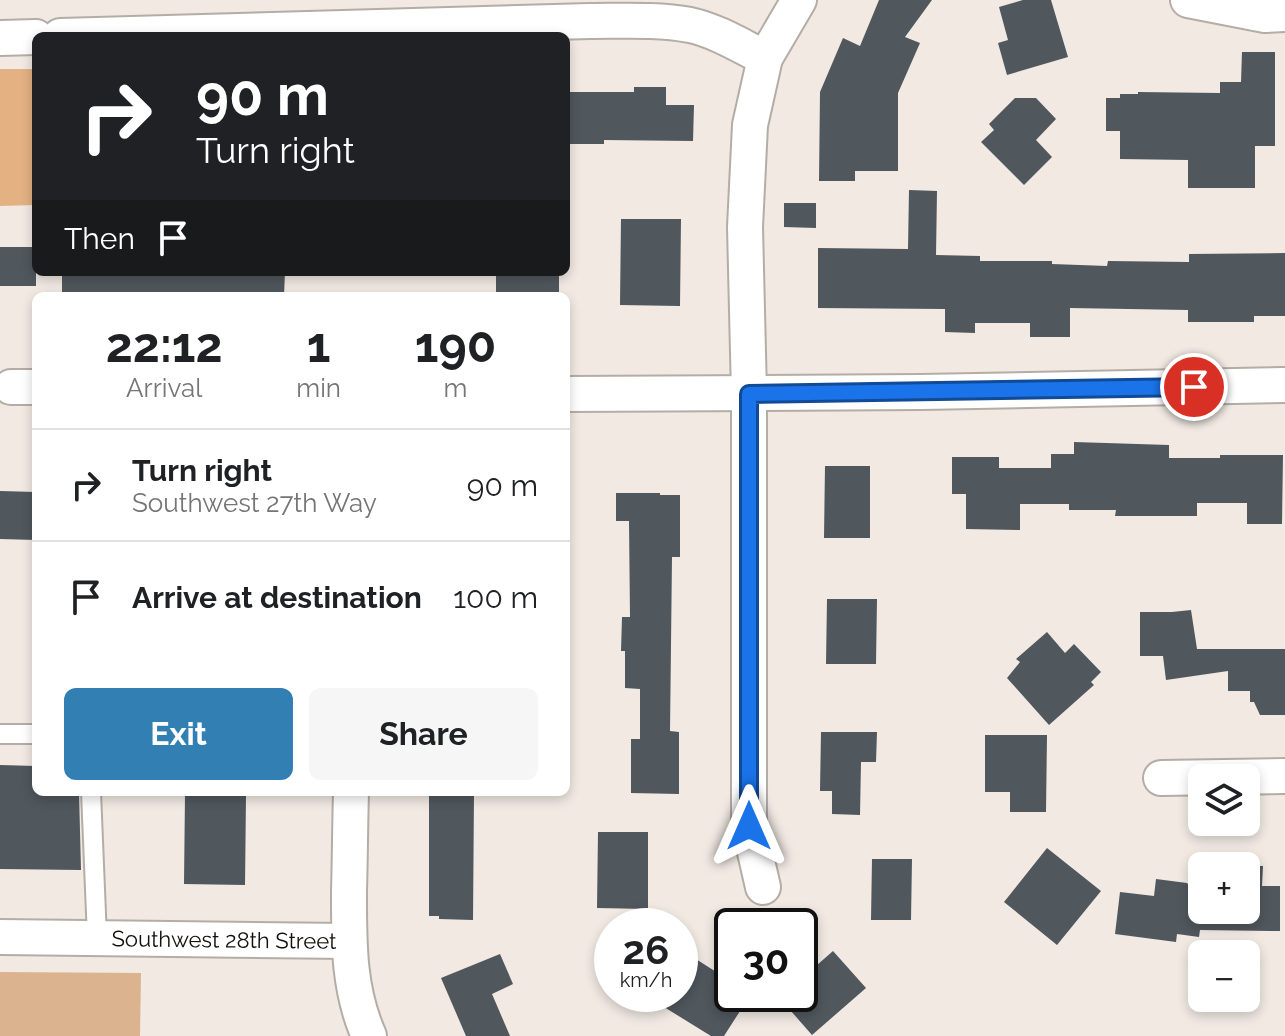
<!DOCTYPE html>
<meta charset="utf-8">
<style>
:root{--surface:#fff;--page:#f6f6f6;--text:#202124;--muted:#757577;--line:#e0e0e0;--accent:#3280b3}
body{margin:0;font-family:Raleway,sans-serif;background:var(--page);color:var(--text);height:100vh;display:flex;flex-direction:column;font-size:30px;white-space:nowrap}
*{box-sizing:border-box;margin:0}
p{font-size:26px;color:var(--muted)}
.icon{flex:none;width:44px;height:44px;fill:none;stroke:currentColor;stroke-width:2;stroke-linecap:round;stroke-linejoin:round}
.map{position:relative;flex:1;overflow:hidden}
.sheet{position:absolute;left:32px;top:292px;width:538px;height:504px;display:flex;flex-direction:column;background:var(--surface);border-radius:12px;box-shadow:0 4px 12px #0003}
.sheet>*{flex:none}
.banner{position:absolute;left:32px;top:32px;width:538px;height:244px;border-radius:12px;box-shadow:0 4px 12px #0003;background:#202124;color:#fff;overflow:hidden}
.controls{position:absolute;left:1188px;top:764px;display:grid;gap:16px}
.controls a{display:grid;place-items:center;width:72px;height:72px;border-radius:12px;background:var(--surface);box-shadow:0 4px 12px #0003;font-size:40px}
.speed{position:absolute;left:594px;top:908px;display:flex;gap:16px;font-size:40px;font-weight:700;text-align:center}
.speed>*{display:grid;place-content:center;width:104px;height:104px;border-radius:50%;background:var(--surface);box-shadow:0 4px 12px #0003;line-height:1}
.speed small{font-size:20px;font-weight:400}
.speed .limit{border:4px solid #111;border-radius:12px;background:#fff;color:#111}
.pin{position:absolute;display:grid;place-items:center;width:68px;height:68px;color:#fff;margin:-34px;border:4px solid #fff;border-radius:50%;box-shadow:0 2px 8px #0007}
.me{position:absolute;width:88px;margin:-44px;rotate:0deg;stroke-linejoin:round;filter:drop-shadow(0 0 6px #0008)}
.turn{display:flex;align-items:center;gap:28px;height:168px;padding:0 32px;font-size:36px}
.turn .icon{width:104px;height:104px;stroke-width:2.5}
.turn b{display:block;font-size:56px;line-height:68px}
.then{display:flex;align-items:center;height:76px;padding:0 32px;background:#0003;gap:16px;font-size:30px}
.eta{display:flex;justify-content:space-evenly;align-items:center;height:136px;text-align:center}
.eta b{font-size:48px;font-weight:700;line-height:56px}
.button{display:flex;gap:16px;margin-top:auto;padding:16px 32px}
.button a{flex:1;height:92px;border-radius:12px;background:var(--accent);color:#fff;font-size:32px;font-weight:700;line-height:92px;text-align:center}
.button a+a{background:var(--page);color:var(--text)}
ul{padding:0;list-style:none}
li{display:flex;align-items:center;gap:24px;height:112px;padding:0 32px;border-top:2px solid var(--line)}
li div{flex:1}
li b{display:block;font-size:30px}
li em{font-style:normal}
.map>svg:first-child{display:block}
.green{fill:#dbb38f}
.forest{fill:#e4b183}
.building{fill:#50575d}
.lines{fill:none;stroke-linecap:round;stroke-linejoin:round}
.service-casing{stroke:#b4ada6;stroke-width:22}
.minor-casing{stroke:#b4ada6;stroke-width:38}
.service{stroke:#fff;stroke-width:18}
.minor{stroke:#fff;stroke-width:34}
.route-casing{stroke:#114b97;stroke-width:20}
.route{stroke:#1a73e8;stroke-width:14}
.labels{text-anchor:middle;stroke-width:8;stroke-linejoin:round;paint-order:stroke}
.street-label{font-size:22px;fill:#13100e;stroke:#fef6ef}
</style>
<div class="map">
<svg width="1285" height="1036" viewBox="0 0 1285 1036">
<rect width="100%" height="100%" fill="#f1e9e2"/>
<path class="green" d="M0,972L141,973L140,1036H0Z"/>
<path class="forest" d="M0,69H36V205L0,206Z"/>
<path class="building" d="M879,0H932L905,37L920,43L898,93V171H855V181H819L820,92L843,38L860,46Z
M1023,0H1051L1068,57L1007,75L998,43L1008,40L999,7Z
M1242,52H1275V146H1255V188H1188V160L1120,159V131H1106V98H1120V94H1138V92L1220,93V82H1241Z
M634,87H666V105H694L693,141L604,140V144H566V92H634Z
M1015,98H1036L1056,119L1036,140L1052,157L1024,185L981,142L994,130L989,124Z
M909,190L937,191L936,255L980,256V261H1052V264L1107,266L1108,261L1189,262V254L1285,253V316H1254V322H1188V310L1070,308V337H1030V323H975V333L945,332V309L818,308V248L908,249Z
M784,203H816V228L784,227Z
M621,219H681L680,306L620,305Z
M0,247H36V286H0Z
M62,272H285L284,296H62Z
M496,272H559V296H496Z
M1074,442L1169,445V458H1220V455H1283L1282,524H1247V503H1197V516H1115L1116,510H1069V504H1020V530L966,529V494H952V457H999V468H1051V454H1074Z
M825,466H870V538H824Z
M0,491L36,492V540L0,539Z
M616,493H660V495H680V557H672L670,731L679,732V794L631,793V739H640V689L625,688V651H621L622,617H630L629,521H616Z
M827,599H877L876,664H826Z
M1191,610L1197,649H1285V715H1260L1254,702H1250V691H1228V671L1166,680L1163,656H1140V612H1172Z
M1047,632L1065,653L1074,644L1101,672L1091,682L1094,685L1049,725L1007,678L1020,662L1016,659Z
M821,732H877L876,762H861L860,815L832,814V791H820Z
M985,735H1047L1046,812H1010V792H985Z
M0,765L36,766V792H79L81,870L0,869Z
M429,792H474L473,920L439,919V916H429Z
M185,794L246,795L245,885L184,884Z
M598,832H648V909L597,908Z
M1047,848L1101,891L1057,945L1004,902Z
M872,859H912L911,920H871Z
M1236,866H1263L1262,886H1280V931L1200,930L1199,937L1177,934L1176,942L1115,934L1120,892L1154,896L1156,879L1187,883L1199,898L1202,899V910H1246V866Z
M833,951L866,988L812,1035L776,994H800V980Z
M500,954L513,984L492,994L510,1036H466L441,978Z
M688,954L732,982V994H751L724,1036H711L643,994H680V967Z"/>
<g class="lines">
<g class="service-casing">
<path id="service" d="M0,734H36
M91,792L97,938"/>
</g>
<g class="minor-casing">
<g id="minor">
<path d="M1188,0L1265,15L1285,14"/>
<path d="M60,36L590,21C623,21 658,19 690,25C717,31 741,46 765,58"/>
<path d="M0,38L36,37"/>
<path d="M11,387H36"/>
<path d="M566,394L921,392L1285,385"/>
<path d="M1161,778L1285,776"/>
<path d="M351,792C350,825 350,858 349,891C349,941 348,989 369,1036"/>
<path d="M763,887L749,826V394L745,227L750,125L765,58L799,0"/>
<path id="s1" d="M0,937L349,941"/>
</g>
</g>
<use href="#service" class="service"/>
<use href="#minor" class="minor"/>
</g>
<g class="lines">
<g class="route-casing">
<path id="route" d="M749,826V394L1194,387"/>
</g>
<use href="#route" class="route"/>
</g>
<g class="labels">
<g class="street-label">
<text dy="8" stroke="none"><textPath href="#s1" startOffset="224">Southwest 28th Street</textPath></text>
</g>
</g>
</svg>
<div class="controls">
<a><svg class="icon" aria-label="layers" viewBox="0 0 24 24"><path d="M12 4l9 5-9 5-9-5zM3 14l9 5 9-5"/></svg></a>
<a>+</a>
<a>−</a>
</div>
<div class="speed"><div>26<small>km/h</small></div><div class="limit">30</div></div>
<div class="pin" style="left:1194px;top:387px;background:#d93025"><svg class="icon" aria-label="arrive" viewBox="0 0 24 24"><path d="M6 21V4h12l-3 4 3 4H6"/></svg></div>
<svg class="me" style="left:749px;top:826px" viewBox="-20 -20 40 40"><path d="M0-17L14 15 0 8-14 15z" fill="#1a73e8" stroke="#fff" stroke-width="4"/></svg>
<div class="banner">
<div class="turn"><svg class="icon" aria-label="right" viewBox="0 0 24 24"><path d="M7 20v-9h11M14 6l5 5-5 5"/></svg><div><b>90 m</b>Turn right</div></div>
<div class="then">Then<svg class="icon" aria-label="arrive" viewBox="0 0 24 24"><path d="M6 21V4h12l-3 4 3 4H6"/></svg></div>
</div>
<section class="sheet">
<div class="eta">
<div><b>22:12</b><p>Arrival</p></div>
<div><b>1</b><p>min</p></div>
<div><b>190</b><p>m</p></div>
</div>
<ul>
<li><svg class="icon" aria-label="right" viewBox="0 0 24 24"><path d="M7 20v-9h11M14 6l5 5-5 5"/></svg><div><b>Turn right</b><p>Southwest 27th Way</p></div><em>90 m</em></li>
<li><svg class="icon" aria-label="arrive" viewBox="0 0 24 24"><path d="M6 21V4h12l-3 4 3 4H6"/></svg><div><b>Arrive at destination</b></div><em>100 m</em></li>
</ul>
<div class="button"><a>Exit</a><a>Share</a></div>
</section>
</div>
